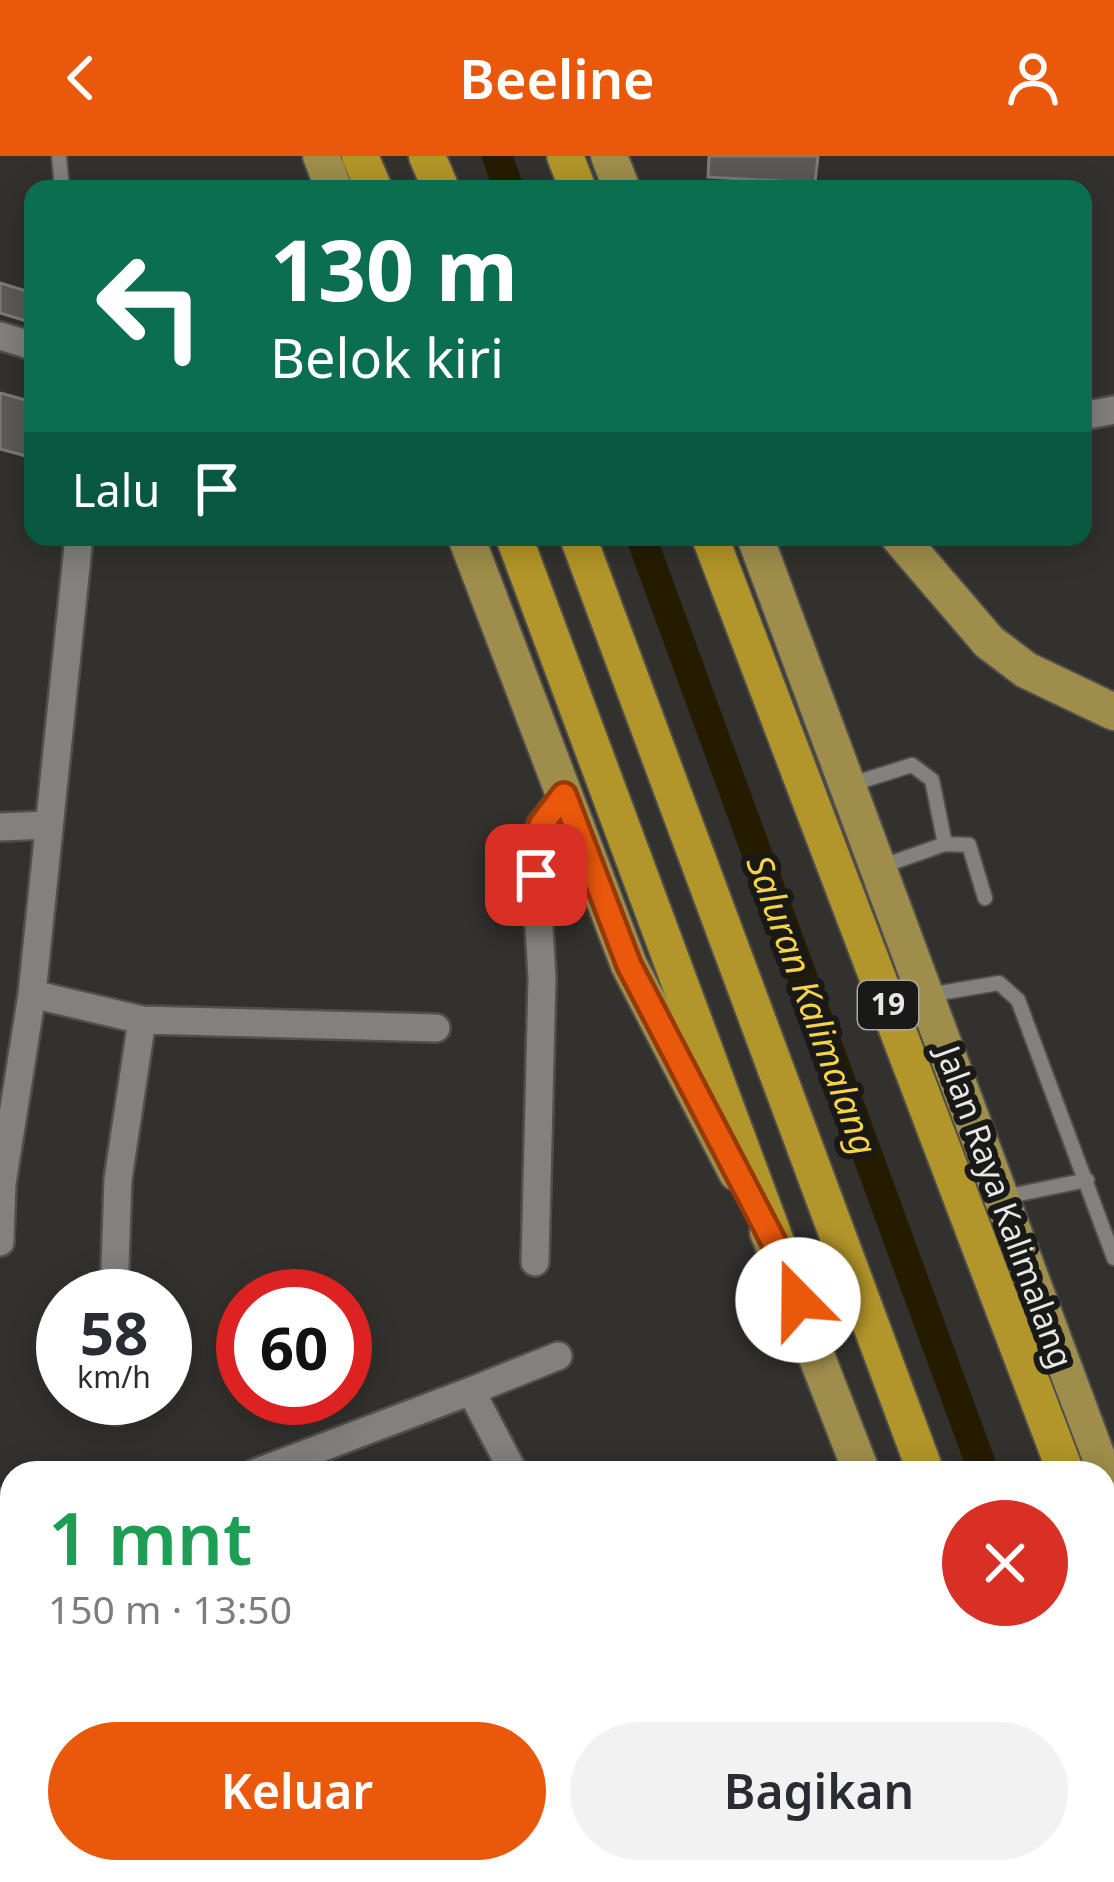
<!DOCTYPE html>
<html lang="id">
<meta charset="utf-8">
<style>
:root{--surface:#fff;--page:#f2f2f3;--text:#2b2b33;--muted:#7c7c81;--accent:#ea580c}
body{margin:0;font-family:"Noto Sans",sans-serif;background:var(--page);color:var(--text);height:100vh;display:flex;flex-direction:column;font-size:45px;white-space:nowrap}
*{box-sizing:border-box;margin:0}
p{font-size:39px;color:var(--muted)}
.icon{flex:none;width:66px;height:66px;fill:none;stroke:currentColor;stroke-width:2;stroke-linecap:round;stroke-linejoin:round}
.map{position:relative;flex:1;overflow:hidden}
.drawer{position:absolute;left:0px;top:1305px;width:1116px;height:423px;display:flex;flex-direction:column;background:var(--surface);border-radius:36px 36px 0 0;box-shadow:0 6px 30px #0003}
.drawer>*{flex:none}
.hud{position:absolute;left:24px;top:24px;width:1068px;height:366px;border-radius:24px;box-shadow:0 6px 30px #0003;background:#0b6e4f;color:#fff;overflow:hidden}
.speed{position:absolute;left:36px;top:1113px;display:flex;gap:24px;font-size:60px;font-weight:700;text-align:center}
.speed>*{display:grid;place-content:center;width:156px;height:156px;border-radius:50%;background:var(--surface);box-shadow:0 6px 30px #0003;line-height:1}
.speed small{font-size:30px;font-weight:400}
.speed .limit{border:18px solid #d22;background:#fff;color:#111}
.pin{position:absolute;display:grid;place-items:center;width:102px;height:102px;color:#fff;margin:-51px;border-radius:24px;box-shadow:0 6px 18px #0006}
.me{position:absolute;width:132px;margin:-66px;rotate:338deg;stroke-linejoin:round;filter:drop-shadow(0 0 9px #0008)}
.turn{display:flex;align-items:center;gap:42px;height:252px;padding:0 48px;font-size:54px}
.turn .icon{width:156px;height:156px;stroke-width:2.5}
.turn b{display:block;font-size:84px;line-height:102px}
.then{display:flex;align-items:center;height:114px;padding:0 48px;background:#0003;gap:24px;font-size:45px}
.round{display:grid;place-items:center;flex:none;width:126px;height:126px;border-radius:63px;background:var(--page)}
.headline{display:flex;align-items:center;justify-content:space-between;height:204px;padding:0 48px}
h1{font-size:72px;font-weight:600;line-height:90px;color:#1e9e55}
.button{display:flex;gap:24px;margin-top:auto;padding:24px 48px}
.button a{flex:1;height:138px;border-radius:72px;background:var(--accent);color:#fff;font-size:48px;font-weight:600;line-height:138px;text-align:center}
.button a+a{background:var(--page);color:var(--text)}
header{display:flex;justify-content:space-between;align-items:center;height:156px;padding:0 48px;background:var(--accent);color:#fff;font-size:54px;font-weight:600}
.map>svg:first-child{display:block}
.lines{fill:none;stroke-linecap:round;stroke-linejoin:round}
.canal{stroke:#251c00;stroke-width:30}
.building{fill:#5b5a56;stroke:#7c7b77;stroke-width:3}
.lane-casing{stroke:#504f4c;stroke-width:18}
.street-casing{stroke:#504f4c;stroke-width:32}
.primary-casing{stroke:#504f4c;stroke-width:40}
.highway-casing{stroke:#504f4c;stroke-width:40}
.lane{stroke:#82817d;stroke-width:14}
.street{stroke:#82817d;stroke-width:27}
.primary{stroke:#9f8e4b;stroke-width:36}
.highway{stroke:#b39629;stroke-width:36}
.highway-bridge-casing{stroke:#504f4c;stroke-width:40;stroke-linecap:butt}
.highway-bridge{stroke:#b39629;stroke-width:36}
.route-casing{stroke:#983908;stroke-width:30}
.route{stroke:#ea580c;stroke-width:21}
.labels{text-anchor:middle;stroke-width:12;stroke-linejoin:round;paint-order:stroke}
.shield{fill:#191917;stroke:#aaa9a7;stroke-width:3}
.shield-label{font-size:30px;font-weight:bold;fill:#e8e7e5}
.street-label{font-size:33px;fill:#e8e7e5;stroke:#191917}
.water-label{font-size:36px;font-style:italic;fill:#f8d248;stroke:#191917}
</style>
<header><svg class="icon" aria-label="back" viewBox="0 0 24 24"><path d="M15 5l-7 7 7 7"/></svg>Beeline<svg class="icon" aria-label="person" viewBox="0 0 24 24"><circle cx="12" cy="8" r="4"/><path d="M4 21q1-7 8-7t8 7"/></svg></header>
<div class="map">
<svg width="1114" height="1726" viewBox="0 0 1114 1726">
<rect width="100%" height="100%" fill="#32312d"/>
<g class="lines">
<path class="canal" d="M497,0L509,33
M641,381L984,1317
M1104,1646L1114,1673"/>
</g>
<path class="building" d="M709,0H818L815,27L708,21Z
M0,127L33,137V167L0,157Z
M0,237L33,246L26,300L0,293Z"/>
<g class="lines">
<g class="lane-casing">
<path id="lane" d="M59,0L62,33
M849,629L912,609L932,624L945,688
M880,711L945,688L969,689L985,742
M928,839L999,827L1018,844L1114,1102
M1004,1041L1087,1024
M849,1726H875"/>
</g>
<g class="street-casing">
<path id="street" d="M0,180L33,190
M1083,260L1114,254
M0,671L47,669
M32,838L142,864L436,872
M0,1086L2,1028L32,838L79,381
M535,1106L542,822L536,719L541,669L564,639
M114,1140L118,1023L142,864
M114,1242L116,1255
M255,1317L471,1235
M514,1317L471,1235L558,1200
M0,1346L12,1372
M0,1443L12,1439
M136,1716L140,1726
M330,1726L361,1716"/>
</g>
<g class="primary-casing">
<path id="primary" d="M321,0L334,33
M609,0L622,33
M466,381L629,809L737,1017
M755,381L1103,1317
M899,381L989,486L1026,514L1114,556
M768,1076L862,1317
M1006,1716L1010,1726"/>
</g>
<g class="highway-casing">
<path id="highway" d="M360,0L374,33
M427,0L441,33
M565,0L578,33
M514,381L782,1102
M578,381L926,1317
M1104,1416L1114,1443
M1073,1716L1076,1726"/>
</g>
<use href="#lane" class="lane"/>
<use href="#street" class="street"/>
<use href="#primary" class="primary"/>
<use href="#highway" class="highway"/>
<g class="highway-bridge-casing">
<path id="highway-bridge" d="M710,381L1066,1317"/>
</g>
<use href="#highway-bridge" class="highway-bridge"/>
</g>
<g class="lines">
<g class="route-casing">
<path id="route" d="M536,719L541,669L564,639L629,809L782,1102L798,1144"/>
</g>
<use href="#route" class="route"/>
</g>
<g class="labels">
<rect class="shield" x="858" y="825" width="60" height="48" rx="9"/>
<g class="shield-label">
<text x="888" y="859">19</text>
</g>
<g class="street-label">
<text transform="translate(1005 1051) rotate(70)" y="12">Jalan Raya Kalimalang</text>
</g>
<g class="water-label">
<text transform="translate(812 849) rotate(70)" y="13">Saluran Kalimalang</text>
</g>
</g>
</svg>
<div class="speed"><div>58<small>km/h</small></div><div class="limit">60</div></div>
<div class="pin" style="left:536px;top:719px;background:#d93025"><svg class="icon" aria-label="arrive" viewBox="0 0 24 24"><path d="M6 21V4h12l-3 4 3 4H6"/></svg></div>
<svg class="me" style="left:798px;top:1144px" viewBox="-20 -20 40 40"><circle r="19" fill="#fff"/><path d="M0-13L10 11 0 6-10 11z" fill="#ea580c"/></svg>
<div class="hud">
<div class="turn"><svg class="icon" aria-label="left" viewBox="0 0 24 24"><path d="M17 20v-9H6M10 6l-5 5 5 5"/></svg><div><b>130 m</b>Belok kiri</div></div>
<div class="then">Lalu<svg class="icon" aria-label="arrive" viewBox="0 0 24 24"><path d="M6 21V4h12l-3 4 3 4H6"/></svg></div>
</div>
<section class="drawer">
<div class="headline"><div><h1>1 mnt</h1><p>150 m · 13:50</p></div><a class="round" style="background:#d93025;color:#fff"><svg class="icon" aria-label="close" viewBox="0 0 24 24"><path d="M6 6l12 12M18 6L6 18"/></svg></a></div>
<div class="button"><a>Keluar</a><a>Bagikan</a></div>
</section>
</div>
